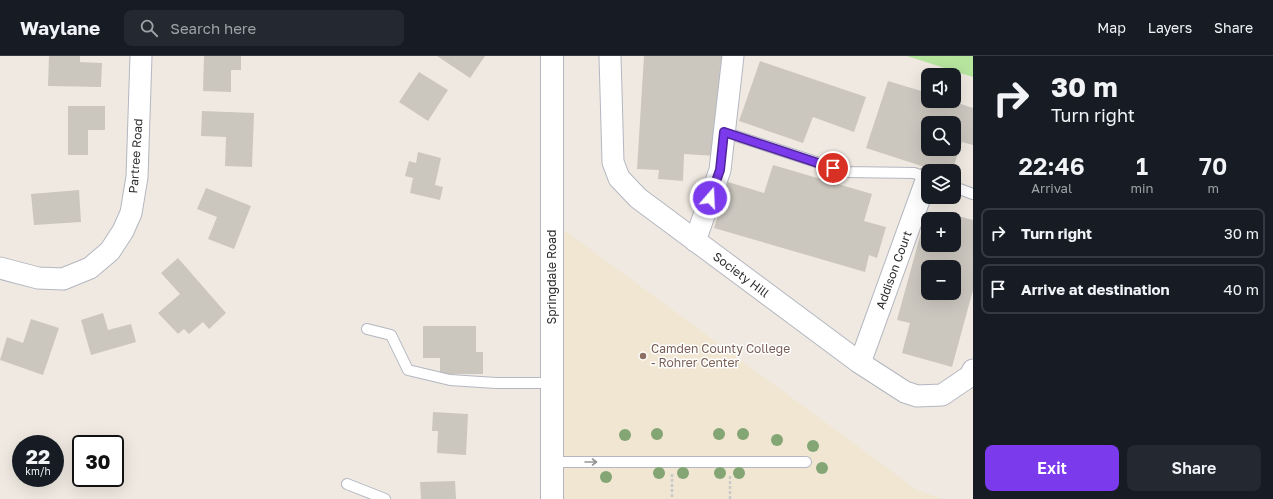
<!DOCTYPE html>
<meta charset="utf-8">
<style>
:root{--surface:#171b24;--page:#242831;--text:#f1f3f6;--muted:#9ea1a6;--line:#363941;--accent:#7c3aed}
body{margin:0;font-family:"Golos Text",sans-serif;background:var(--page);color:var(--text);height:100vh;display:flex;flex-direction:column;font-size:15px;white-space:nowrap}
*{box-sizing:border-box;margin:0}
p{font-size:13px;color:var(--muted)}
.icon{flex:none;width:22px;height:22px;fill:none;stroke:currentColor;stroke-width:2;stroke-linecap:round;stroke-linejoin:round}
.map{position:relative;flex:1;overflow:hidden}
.panel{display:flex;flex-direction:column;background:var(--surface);width:300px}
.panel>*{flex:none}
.guide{background:#171b24;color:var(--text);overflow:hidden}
.buttons{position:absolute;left:921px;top:12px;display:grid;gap:8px}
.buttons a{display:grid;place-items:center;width:40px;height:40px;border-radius:8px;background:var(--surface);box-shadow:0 4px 16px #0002;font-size:20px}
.speed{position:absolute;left:12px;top:379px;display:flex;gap:8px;font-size:20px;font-weight:700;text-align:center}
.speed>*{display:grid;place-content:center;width:52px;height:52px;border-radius:50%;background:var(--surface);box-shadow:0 4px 16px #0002;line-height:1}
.speed small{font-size:10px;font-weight:400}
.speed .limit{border:2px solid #111;border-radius:6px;background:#fff;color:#111}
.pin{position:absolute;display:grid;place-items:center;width:34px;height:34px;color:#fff;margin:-17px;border:2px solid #fff;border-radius:50%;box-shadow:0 1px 4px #0007}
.me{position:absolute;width:44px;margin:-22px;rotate:19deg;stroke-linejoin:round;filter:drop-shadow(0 0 3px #0008)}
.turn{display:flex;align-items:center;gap:14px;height:84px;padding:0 12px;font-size:18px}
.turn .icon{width:52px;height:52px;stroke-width:2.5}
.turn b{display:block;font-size:28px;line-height:34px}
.eta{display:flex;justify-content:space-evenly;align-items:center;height:68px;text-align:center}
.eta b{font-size:24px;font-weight:600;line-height:28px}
.primary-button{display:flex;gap:8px;margin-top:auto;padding:8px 12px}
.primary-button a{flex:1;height:46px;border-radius:8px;background:var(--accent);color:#fff;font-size:16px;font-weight:600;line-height:46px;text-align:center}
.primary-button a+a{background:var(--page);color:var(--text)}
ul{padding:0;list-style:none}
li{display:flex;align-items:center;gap:12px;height:50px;margin:0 8px 6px;padding:0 4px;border:2px solid var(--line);border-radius:8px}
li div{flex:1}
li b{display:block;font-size:15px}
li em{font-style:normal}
header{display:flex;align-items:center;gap:24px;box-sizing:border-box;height:56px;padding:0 20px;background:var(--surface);border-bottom:1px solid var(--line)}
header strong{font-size:19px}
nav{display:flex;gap:22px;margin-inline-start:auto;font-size:14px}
.search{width:280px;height:36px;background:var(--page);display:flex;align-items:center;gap:10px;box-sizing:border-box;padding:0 14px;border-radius:8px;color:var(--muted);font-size:15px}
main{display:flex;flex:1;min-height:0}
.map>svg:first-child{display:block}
.education{fill:#f0e6d1}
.green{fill:#b6e59e}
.building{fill:#cbc7bf;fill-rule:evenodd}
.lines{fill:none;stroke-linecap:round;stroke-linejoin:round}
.lane-casing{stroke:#b4b7c1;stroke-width:12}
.street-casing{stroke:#b4b7c1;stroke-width:23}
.secondary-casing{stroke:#b4b7c1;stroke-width:24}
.path{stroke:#c9c9c9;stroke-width:2.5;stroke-dasharray:3 2;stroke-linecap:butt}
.lane{stroke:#fff;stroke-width:10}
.street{stroke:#fff;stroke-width:21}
.secondary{stroke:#fff;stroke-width:22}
.tree{fill:#84a574}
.oneway{stroke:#969696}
.route-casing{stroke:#51269a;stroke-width:10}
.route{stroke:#7c3aed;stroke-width:7}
.education-dot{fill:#8d6e63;stroke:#fff;stroke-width:1.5}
.labels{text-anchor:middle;stroke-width:3;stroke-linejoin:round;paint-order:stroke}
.street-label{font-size:12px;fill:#2e2e2e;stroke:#fff}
.education-label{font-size:12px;fill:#785e54;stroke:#fff;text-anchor:start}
</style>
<header>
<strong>Waylane</strong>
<div class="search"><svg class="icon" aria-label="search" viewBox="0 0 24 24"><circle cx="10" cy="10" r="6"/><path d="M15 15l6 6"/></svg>Search here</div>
<nav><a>Map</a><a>Layers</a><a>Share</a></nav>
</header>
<main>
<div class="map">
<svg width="973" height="443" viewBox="0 0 973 443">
<rect width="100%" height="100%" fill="#efe9e1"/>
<path class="education" d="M552,165L917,434L942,443H552Z"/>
<path class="green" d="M907,0H973V21Z"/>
<path class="building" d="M49,0H80V6L102,7L101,31L48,30Z
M204,0H241V14H231V36L203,35Z
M437,0H485L470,22Z
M644,0H722L716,100L684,98L683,125L658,123L659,114L637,113Z
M760,5L866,41L854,76L813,61L803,87L739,65Z
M419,16L448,34L428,65L399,46Z
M888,25L928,37V45H952L973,52V89L962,86L952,115H937L866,92ZM928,67H954V93H928Z
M68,50H105V74H88V99H68Z
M202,55L254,57L252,111L225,110L226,81L201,80Z
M418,96L441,102L435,129L443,131L440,144L410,137L413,122L405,120L409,105L416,107Z
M773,109L872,138L864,165L886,171L877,202L869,199L865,216L714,172L728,126L764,137Z
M206,132L251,150L234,193L208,183L217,161L197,153Z
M79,134L81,166L34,169L31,138Z
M943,156L973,164V234L952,311L902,297L910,267L897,264L922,173L928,174V189H954V163H942ZM928,211H954V237H928Z
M178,202L226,257L209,273L203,266L189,278L184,273L178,278L158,257L180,238L161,217Z
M103,257L108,274L131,268L136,286L91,299L81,264Z
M31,263L59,272L43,319L0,304L7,281L23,287Z
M423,270H476V296H483V318H440V302H423Z
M433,356L468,358L466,399L437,397L438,375H432Z
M455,425L456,443H421L420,426Z"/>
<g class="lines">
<g class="lane-casing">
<path id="lane" d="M724,76L847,116L914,117L928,122
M954,131L973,138
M367,273L391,279L408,314L450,324L496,327H552
M552,406H806
M347,428L385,443"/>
</g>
<g class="street-casing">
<path id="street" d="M610,0L613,106L619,122L638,142L860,307L905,336L917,340L942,339L970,320L973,314
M695,185L720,114L733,0
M0,212L38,222L63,223L90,212L110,195L123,175L131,157L137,121L141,0
M860,307L927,122"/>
</g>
<g class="secondary-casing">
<path id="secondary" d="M552,0V443"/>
</g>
<path class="path" d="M672,418V443
M730,443V420"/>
<use href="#lane" class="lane"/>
<use href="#street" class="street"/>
<use href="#secondary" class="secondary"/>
</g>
<g class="tree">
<circle cx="657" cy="378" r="6"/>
<circle cx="719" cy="378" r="6"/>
<circle cx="743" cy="378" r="6"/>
<circle cx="625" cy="379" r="6"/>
<circle cx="777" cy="384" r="6"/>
<circle cx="813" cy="390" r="6"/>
<circle cx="822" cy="412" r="6"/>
<circle cx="659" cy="417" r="6"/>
<circle cx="683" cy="417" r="6"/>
<circle cx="720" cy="417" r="6"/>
<circle cx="739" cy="417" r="6"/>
<circle cx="606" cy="421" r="6"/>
</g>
<defs><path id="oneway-shaft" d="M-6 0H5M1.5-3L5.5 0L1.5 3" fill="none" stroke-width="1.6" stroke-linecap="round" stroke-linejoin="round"/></defs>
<use class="oneway" href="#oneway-shaft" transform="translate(591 406)"/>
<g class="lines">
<g class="route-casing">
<path id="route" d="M710,142L720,114L724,76L833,112"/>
</g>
<use href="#route" class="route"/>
</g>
<circle class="education-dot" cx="643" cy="300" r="4"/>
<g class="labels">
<g class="street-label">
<text transform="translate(136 100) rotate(-86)" y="4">Partree Road</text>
<text transform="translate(894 214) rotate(-70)" y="4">Addison Court</text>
<text transform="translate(741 219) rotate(37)" y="4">Society Hill</text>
<text transform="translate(552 221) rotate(-90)" y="4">Springdale Road</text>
</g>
<g class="education-label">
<text x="651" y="297">Camden County College<tspan x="651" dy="14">- Rohrer Center</tspan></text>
</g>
</g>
</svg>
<div class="buttons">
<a><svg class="icon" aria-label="sound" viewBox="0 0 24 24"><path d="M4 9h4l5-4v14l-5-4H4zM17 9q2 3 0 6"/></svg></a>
<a><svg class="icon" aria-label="search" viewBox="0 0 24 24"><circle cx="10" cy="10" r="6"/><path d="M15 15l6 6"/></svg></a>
<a><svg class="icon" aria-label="layers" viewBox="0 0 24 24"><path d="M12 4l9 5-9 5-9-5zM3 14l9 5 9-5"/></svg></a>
<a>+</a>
<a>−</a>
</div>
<div class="speed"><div>22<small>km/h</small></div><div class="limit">30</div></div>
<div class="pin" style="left:833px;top:112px;background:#d93025"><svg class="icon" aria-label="arrive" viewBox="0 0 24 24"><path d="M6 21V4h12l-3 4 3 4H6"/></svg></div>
<svg class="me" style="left:710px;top:142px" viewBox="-20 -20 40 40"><circle r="17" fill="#7c3aed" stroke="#fff" stroke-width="3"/><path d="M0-11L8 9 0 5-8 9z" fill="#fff"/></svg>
</div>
<section class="panel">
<div class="guide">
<div class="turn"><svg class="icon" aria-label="right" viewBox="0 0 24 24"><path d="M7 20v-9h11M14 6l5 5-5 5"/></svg><div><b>30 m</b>Turn right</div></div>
</div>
<div class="eta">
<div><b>22:46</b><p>Arrival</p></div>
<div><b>1</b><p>min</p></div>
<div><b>70</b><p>m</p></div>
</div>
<ul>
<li><svg class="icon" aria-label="right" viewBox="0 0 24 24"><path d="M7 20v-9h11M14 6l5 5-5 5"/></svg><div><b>Turn right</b></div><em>30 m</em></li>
<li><svg class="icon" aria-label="arrive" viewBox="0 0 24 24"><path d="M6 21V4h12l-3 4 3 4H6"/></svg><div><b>Arrive at destination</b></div><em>40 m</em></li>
</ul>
<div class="primary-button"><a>Exit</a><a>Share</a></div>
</section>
</main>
